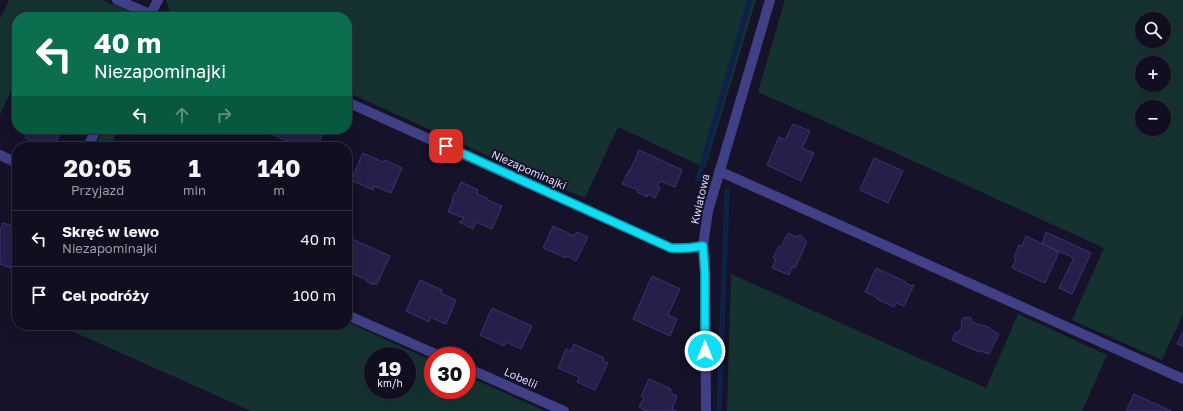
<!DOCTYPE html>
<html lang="pl">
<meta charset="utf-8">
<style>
:root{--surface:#100e1f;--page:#191728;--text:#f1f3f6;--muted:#9c9ca4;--line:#302e3d}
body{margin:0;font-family:"Golos Text",sans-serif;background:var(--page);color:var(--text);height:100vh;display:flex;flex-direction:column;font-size:15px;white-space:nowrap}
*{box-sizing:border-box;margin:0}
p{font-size:13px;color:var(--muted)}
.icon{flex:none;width:22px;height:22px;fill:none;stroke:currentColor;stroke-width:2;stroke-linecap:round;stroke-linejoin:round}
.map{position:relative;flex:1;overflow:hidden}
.details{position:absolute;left:12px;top:142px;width:340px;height:188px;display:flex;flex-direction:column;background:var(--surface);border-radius:16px;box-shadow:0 4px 16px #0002,0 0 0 1px var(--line)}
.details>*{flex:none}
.guide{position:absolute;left:12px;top:12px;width:340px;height:122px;border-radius:16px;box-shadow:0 4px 16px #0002,0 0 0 1px var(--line);background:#0b6e4f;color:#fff;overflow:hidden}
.buttons{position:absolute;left:1135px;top:12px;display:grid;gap:8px}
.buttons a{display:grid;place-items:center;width:36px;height:36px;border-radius:50%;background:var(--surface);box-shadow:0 4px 16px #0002,0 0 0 1px var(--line);font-size:20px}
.speed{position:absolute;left:364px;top:347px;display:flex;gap:8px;font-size:20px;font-weight:700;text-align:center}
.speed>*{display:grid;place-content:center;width:52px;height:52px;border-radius:50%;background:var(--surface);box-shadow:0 4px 16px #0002,0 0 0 1px var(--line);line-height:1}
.speed small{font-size:10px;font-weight:400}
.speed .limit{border:6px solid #d22;background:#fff;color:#111}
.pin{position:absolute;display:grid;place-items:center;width:34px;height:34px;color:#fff;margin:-17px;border-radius:8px;box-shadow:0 2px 6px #0006}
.me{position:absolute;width:44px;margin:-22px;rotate:0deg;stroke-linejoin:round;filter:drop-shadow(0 0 3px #0008)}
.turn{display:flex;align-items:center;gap:14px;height:84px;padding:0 16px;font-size:18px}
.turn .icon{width:52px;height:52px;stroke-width:2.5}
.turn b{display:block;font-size:28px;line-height:34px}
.lanes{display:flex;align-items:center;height:38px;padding:0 16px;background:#0003;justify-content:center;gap:20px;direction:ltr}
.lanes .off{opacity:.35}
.eta{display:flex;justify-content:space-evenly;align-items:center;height:68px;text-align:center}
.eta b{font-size:24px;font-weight:700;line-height:28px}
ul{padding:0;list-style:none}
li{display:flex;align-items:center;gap:12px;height:56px;padding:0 16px;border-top:1px solid var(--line)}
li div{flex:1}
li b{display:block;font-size:15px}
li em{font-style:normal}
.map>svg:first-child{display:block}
.green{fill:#153231;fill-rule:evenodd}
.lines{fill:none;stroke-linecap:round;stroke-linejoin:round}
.stream{stroke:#0d2246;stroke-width:5.5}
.building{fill:#271f49;stroke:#3e3273}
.service{stroke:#413f85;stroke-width:10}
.minor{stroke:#413f85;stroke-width:10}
.route-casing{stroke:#0b909f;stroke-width:10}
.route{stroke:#11def4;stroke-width:7}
.labels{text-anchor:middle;stroke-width:4;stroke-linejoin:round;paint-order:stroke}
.street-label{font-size:11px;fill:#dfdbfd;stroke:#151229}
</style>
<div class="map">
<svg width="1183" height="411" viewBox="0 0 1183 411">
<rect width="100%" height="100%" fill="#151229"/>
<path class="green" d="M9,0H102L141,16L142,17H17V78L0,115V19Z
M166,0H756L705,168L618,127L585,198L528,174L347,92V17H177C170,12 168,8 166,0Z
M785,0H1183V314L1162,360L1072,320L1104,248L880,146L758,92ZM1142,19H1164V41H1142ZM1142,63H1164V85H1142ZM1142,107H1164V129H1142Z
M103,129H117L112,147H95Z
M731,274L986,388L1018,314L1107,355L1082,411H727Z
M347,322L433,361V390H467V376L545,411H251L74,332L62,325H347ZM373,356H407V390H373Z"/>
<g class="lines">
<path class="stream" d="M698,179L750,0
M719,411L727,191"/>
</g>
<path class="building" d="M793,124L810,131L802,148L814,153L801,181L767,165L779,137L785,140Z
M23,129H62L54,147H46L25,138L28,131Z
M265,129H325L317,147H304L300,145L299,146L264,131Z
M639,150L682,170L675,187L660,181L657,187L660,188L655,198L648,194L647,197L637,192L638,190L622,184L629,170L630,171Z
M363,153L383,162L385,160L402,168L391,193L374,186L373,190L351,180Z
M874,158L903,171L888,203L860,190Z
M461,182L478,190L477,194L487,198V200L502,206L492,229L476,222L473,229L459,222L460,221L462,222L464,218L448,212L453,200L452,198L455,193L457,192Z
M3,223L17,227V226V270L0,264V231Z
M553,226L574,236L577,232L588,237L576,261L567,256L566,258L543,248Z
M1046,232L1091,253L1072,294L1059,288L1074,258L1042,244Z
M788,233L796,237L800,235L803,237L805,240L807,242L795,268L792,267L789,275L772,268L776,259L773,258L779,246L781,247Z
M1026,236L1059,252L1045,283L1012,268L1016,258L1014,257L1019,245L1022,246Z
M350,238L390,256L377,284L374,283V285L366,281L367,280L347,271V243Z
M876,268L906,282L905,283L912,286L914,285L904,306L896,303L894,307L877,299L878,298L865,292Z
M652,276L680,289L668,315L677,319L670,336L633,319Z
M420,280L442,290L441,293L456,300L446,324L430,317L429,322L406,311Z
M492,308L532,326L521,349L506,342L504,346L480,335Z
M967,317L971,318L972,322L982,326L983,325L990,328V329L999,334L989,354L980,351L979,352L952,340L955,333L959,332L962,325L961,322L963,318Z
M1183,332V347L1177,344Z
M574,344L604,358L603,361L608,363L595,390L577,382L579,377L558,368L566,349L571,351Z
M649,379L671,389L670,393L677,396L672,409L677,411H646L639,407L644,398L641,396Z
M1134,394L1171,411H1126Z"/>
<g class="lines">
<path class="service" d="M58,325V326"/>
<path class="minor" d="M117,0L157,17
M149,17L158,0
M347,102L671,248C682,249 692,248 703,246
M88,147L96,129
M0,155L17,163
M719,171L1183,379
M347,315L440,356
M467,368L564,411
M706,411L705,274L703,246L708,211L770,0"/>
</g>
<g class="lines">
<g class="route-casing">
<path id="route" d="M446,146L671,248C682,249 692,248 703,246L705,274V351"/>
</g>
<use href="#route" class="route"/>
</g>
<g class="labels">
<g class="street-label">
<text transform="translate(529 170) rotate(24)" y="4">Niezapominajki</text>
<text transform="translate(700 199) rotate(-77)" y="4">Kwiatowa</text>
<text transform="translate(521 378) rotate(24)" y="4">Lobelii</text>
</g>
</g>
</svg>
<div class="buttons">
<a><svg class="icon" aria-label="search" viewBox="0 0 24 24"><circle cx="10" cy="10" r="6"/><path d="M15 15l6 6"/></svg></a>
<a>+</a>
<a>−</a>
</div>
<div class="speed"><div>19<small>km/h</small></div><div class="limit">30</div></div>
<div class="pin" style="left:446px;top:146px;background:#d93025"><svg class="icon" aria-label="arrive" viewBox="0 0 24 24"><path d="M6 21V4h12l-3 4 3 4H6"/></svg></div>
<svg class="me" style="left:705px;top:351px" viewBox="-20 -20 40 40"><circle r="17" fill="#11def4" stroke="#fff" stroke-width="3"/><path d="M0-11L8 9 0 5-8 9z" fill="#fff"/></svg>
<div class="guide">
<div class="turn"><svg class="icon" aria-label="left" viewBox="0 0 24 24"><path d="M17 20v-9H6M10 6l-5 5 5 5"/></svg><div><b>40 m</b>Niezapominajki</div></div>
<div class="lanes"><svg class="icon" aria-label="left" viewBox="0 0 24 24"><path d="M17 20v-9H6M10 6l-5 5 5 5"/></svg><svg class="icon off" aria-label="ahead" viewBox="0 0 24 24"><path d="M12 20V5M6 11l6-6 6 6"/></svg><svg class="icon off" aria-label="right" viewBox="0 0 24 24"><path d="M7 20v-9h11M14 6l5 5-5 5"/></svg></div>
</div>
<section class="details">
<div class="eta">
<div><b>20:05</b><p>Przyjazd</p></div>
<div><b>1</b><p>min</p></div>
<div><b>140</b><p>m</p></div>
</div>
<ul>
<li><svg class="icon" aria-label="left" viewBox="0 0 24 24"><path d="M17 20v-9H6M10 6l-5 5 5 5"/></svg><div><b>Skręć w lewo</b><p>Niezapominajki</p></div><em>40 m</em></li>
<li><svg class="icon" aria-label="arrive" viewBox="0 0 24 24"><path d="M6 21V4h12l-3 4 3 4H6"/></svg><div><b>Cel podróży</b></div><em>100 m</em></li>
</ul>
</section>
</div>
